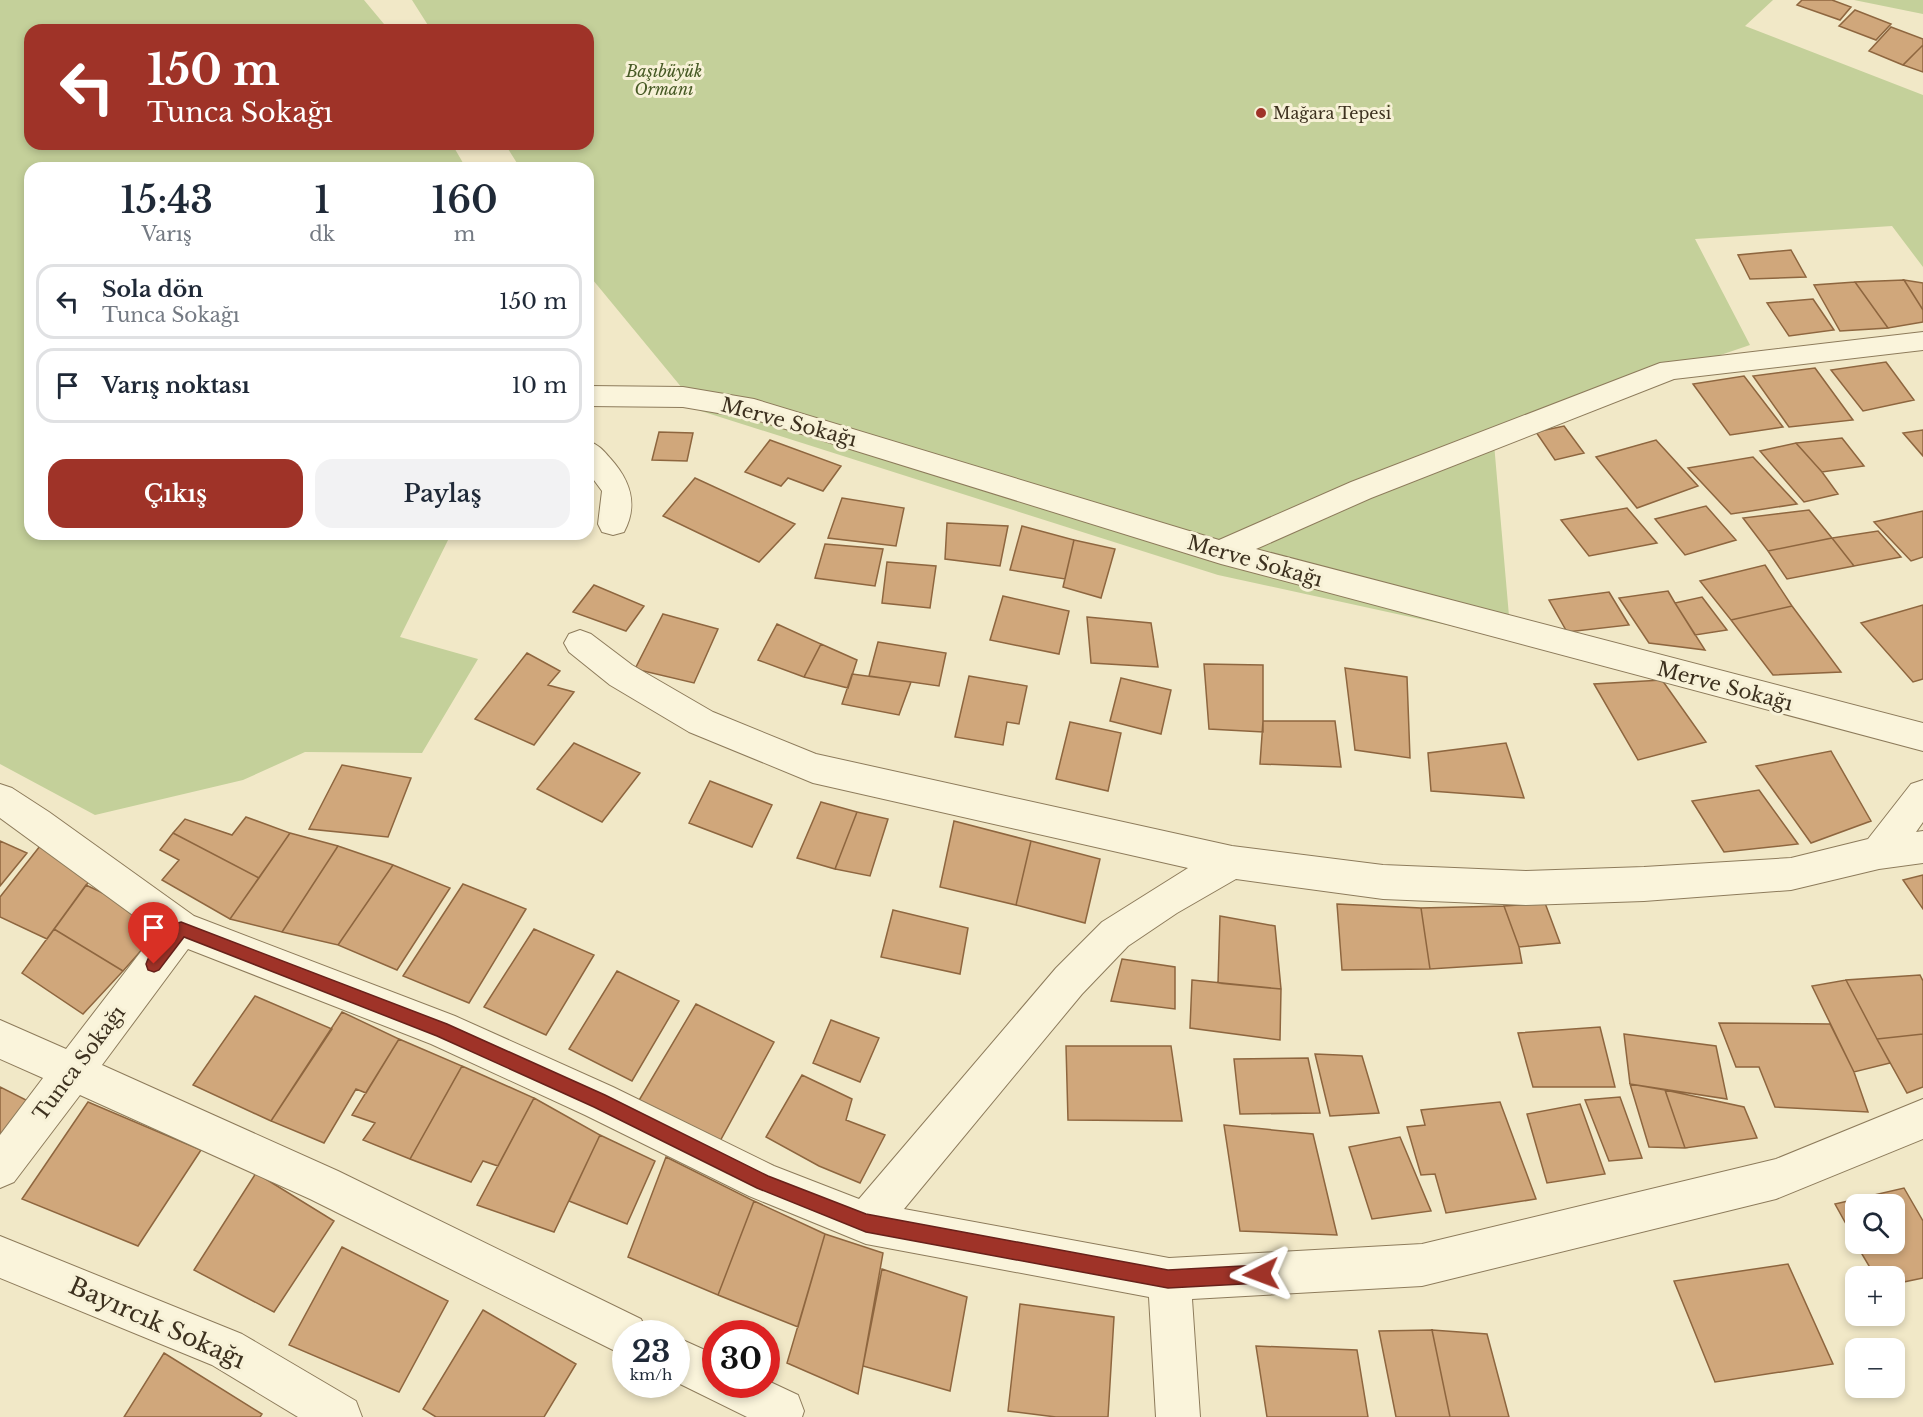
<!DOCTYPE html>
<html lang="tr">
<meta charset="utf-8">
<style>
:root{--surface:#fff;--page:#f2f2f3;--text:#1f2937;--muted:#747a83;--line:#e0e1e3;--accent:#9f3328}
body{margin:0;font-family:"Libre Baskerville",serif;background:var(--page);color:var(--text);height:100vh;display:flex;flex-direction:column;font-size:22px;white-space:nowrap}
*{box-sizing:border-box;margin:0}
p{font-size:20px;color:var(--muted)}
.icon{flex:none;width:33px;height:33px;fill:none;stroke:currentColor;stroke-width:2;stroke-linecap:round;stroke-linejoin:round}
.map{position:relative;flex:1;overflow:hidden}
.side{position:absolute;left:24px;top:162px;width:570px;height:378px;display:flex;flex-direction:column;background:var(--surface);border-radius:18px;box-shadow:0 3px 9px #0003}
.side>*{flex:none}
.guide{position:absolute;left:24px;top:24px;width:570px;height:126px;border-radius:18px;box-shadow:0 3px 9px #0003;background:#9f3328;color:#fff;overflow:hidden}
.fabs{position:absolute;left:1845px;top:1194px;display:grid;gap:12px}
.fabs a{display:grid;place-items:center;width:60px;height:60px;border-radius:12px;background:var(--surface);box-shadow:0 3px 9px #0003;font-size:30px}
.speed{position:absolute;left:612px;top:1320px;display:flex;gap:12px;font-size:30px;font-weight:700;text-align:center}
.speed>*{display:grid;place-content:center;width:78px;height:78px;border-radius:50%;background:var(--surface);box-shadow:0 3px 9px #0003;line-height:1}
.speed small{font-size:15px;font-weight:400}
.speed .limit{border:9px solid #d22;background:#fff;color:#111}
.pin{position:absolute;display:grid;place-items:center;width:51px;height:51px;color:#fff;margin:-62px -26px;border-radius:50% 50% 50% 0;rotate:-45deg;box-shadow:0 0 6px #0007}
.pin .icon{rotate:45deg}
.me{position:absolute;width:66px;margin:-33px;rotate:267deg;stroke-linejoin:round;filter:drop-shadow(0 0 4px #0008)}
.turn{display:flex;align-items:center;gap:21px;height:126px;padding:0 24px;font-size:27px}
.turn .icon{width:78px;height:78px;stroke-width:2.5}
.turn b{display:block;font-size:42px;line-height:51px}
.eta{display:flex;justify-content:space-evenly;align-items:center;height:102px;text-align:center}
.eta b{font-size:36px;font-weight:600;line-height:42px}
.cta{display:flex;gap:12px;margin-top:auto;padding:12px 24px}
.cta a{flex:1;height:69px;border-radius:18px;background:var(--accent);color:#fff;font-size:24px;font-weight:600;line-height:69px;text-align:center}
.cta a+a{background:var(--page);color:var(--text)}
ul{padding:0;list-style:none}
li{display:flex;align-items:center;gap:18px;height:75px;margin:0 12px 9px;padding:0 12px;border:3px solid var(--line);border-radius:18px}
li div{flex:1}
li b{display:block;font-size:22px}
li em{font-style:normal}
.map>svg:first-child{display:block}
.green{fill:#c4d09a}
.building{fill:#d0a77b;stroke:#8e663f;stroke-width:1.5}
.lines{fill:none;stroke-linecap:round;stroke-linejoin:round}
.street-casing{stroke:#8d7b5b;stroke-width:2}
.street{fill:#faf4db;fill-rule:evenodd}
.route{fill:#9f3328;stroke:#67211a;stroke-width:1.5}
.poi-dot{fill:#9f3328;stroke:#f7f1d7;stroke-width:2}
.labels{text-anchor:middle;stroke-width:6;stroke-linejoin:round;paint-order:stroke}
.far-park-label{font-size:16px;font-style:italic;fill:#475a25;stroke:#f7f1d7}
.far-poi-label{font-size:16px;fill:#3d311f;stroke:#f7f1d7;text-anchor:start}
.street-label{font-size:20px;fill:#3d311f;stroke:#f7f1d7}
.near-street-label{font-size:24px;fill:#3d311f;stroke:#f7f1d7}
</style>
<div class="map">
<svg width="1923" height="1417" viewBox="0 0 1923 1417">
<rect width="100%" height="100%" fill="#f1e8c7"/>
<path class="green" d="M0,0H364L389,30H30V144H452L466,168H30V534H451L400,637L478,659L422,753L305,752L243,780L95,815L0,764Z
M412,0H1773L1745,26L1923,95V267L1892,226L1695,239L1750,345L1493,432L1511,639L1218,575L701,411L588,274V168H520L505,144H588V30H431Z
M1854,0H1923V14Z"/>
<path class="building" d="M1802,0H1832L1851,7L1840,20L1797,5Z
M1855,10L1891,24L1876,40L1839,26Z
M1891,27L1923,39V45L1903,65L1869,51Z
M1923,45V72L1903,65Z
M1791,250L1806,277L1750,279L1738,255Z
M1904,280L1923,310V322L1888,328L1855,282Z
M1904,280L1923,283V310Z
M1855,282L1888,328L1840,331L1814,285Z
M1813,299L1834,330L1789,336L1767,303Z
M1886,362L1914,400L1863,411L1831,370Z
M1815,368L1853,420L1789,427L1753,376Z
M1744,376L1783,427L1730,435L1693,384Z
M1564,426L1584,453L1555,460L1536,432Z
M1923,430V456L1903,433Z
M659,432L693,433L687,461L652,460Z
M1842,438L1864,466L1822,472L1796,443Z
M770,440L841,466L823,491L788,478L781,486L745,472Z
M1656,440L1698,486L1637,508L1596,457Z
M1796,443L1822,472L1838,494L1804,502L1760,451Z
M1753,457L1797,504L1731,514L1688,468Z
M695,478L795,524L759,562L663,516Z
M842,498L904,508L896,546L828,538Z
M1706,506L1736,540L1685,555L1655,519Z
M1627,508L1657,543L1589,556L1561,520Z
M1809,510L1832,538L1768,551L1743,518Z
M1923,511V557L1911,561L1874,522Z
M947,523L1008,526L1000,566L945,559Z
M1022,526L1074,540L1065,579L1010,570Z
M1878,531L1901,557L1854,566L1832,538Z
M1832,538L1854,566L1787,579L1768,551Z
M1074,540L1115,549L1101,598L1063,587Z
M825,544L883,549L875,586L815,578Z
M887,562L936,566L930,608L882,603Z
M1765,565L1792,606L1731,620L1700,581Z
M594,585L644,606L626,631L573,612Z
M1668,591L1675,603L1705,650L1649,643L1619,598Z
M1609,592L1629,625L1567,632L1549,600Z
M1003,596L1069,611L1059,654L990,640Z
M1702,597L1727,630L1695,635L1675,603Z
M1923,605V679L1913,682L1861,623Z
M1792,606L1841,672L1773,675L1731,620Z
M663,614L718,629L694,683L635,669Z
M1087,617L1151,623L1158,667L1091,663Z
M777,624L821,644L804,677L758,660Z
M878,642L946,653L939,686L869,676Z
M821,644L857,660L848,688L804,677Z
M527,653L560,671L548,685L574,692L534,745L475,719Z
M1204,664L1263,665V732L1209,729Z
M1345,668L1407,677L1410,758L1355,750Z
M852,674L911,682L899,715L842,704Z
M969,676L1027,686L1019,724L1007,722L1003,745L955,737Z
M1121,678L1171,690L1161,734L1110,721Z
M1662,680L1706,742L1638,760L1594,684Z
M1263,721H1335L1341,767L1260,764Z
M1070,722L1121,733L1108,791L1056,779Z
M574,743L640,773L602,822L537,789Z
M1506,743L1524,798L1431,791L1428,753Z
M1831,751L1871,821L1811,843L1756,766Z
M342,765L411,778L388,837L309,829Z
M710,781L772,805L752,847L689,823Z
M1759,790L1798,844L1724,852L1692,801Z
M821,802L857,812L835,869L797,858Z
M857,812L888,819L870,876L835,869Z
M246,817L290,833L259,878L173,833L185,819L232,835Z
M954,821L1031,841L1016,905L940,887Z
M173,833L259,878L230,919L162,880L179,860L160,850Z
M290,833L338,846L282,932L230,919Z
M0,841L27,853L0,886Z
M1031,841L1100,859L1085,923L1016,905Z
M40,846L93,876L47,939L0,917V897Z
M338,846L393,865L338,945L282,932Z
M393,865L450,888L397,970L338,945Z
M1923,875V909L1903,880Z
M463,884L526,909L469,1003L403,976Z
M86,885L128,905L154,936L123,971L54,929Z
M1545,903L1560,943L1519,947L1504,906Z
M1337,904L1421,908L1430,969L1342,970Z
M1504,906L1519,947L1522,963L1430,969L1421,908Z
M893,910L968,928L960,974L881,957Z
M1220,916L1275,926L1281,989L1218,983Z
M54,929L123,971L83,1014L22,973Z
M534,929L594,955L546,1035L484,1007Z
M1122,959L1175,967V1009L1111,1001Z
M617,971L679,1001L632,1081L569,1049Z
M1920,975L1923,981V1034L1877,1039L1846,980Z
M1192,980L1281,989L1280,1040L1190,1028Z
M1846,980L1877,1039L1890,1063L1854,1072L1812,986Z
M255,996L332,1029L271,1121L193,1085Z
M696,1004L774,1042L719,1143L638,1102Z
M342,1012L399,1039L366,1093L356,1089L324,1143L271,1121Z
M831,1020L879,1038L860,1082L813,1063Z
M1719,1023L1830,1024L1854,1072L1868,1112L1775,1107L1759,1067H1736Z
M1600,1027L1615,1087H1533L1518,1033Z
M1624,1034L1716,1046L1727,1099L1630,1084Z
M1923,1034V1087L1907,1093L1877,1039Z
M399,1039L462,1066L410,1159L363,1140L375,1123L352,1115Z
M1066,1046H1171L1182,1121L1068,1120Z
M1315,1054L1362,1056L1379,1113L1330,1116Z
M1308,1058L1320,1113L1240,1114L1234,1059Z
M462,1066L534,1098L498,1166L483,1161L471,1182L410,1159Z
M802,1075L852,1099L846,1120L885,1135L860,1183L819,1166L766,1137Z
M1630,1084L1665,1090L1685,1148L1649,1147Z
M0,1087L30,1102L0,1140Z
M1665,1090L1744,1107L1757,1138L1685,1148Z
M1620,1097L1642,1158L1609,1161L1585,1100Z
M534,1098L600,1135L554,1232L477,1205Z
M88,1102L201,1150L138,1246L22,1199Z
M1500,1102L1536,1199L1446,1213L1435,1174L1421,1175L1407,1127L1425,1125L1421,1110Z
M1580,1104L1605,1174L1547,1183L1527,1114Z
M1224,1125L1313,1134L1337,1235L1240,1231Z
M600,1135L655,1161L627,1224L569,1201Z
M1400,1137L1431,1211L1372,1219L1349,1147Z
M666,1157L754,1201L718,1295L628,1257Z
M256,1173L334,1221L274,1312L194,1270Z
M1904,1188L1923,1221V1278L1894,1284V1276H1875L1856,1244H1894V1204H1856V1242L1835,1204Z
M754,1201L825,1234L798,1327L718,1295Z
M825,1234L883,1253L858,1394L787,1363Z
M342,1247L448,1301L399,1392L289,1345Z
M1788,1264L1833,1364L1715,1382L1674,1281Z
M882,1269L967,1297L950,1391L863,1366Z
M1020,1304L1114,1317L1108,1417H1056L1008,1411Z
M483,1310L576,1364L544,1417H436L423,1409Z
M1432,1330L1450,1417H1396L1379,1331Z
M1432,1330L1487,1334L1509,1417H1450Z
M1256,1346L1357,1350L1368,1417H1267Z
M164,1353L262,1414L260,1417H124Z"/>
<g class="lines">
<g class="street-casing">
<path id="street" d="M1923,332V350L1674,379L1371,498L1256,549L1923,723V751L1221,564L753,419L683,407L588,406V386L683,387L754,399L1219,540L1351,482L1660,363Z
M588,441C599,445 603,450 610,458C630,480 639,504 624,532L613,535L602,532L598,524L602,491L588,472Z
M580,630L591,634L632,665L713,712L816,754L1232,846L1383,865L1526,871L1644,867L1791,858L1868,839L1911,784L1923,780V822L1916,832L1923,831V863L1879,869L1791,890L1644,901L1526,905L1383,899L1236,879L1177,913L1128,946L1082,994L904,1209L1169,1258L1422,1244L1776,1159L1923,1099V1139L1776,1199L1422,1286L1192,1299L1200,1417H1156L1149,1297L866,1244L749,1196L585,1115L431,1044L188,949L102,1065L338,1171L641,1319L648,1334H626V1356L611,1349L310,1199L80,1095L14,1182L0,1188V1135L43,1078L0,1059V1020L66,1049L156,932L0,818V784L12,788L49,812L194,916L455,1016L613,1087L774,1166L859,1199L1056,968L1102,922L1188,868L813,783L689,732L610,685L569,652L564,643L569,634Z
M0,1236L242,1334L356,1401L362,1417H298L212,1365L0,1278Z
M676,1337L716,1355V1384H766V1380L798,1395L804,1411L802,1417H747L676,1382Z"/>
</g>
<use href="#street" class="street"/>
</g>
<path class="route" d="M181,922L447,1024L605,1095L768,1176L866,1214L1168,1270L1261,1265L1267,1268L1270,1274L1267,1280L1261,1283L1168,1288L866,1232L757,1188L594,1107L437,1036L184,937L159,970L154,972L148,970L146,964L148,959L175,924Z"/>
<circle class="poi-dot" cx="1261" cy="113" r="6"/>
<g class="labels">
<g class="far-park-label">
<text x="664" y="77">Başıbüyük<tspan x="664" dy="18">Ormanı</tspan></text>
</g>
<g class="far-poi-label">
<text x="1273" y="119">Mağara Tepesi</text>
</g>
<g class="street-label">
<text transform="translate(789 422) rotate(15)" y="7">Merve Sokağı</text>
<text transform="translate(1255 561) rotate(16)" y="7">Merve Sokağı</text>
<text transform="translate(1725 686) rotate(15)" y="7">Merve Sokağı</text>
<text transform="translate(79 1063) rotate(-53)" y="7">Tunca Sokağı</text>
</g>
<g class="near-street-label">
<text transform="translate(157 1323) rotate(24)" y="8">Bayırcık Sokağı</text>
</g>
</g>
</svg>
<div class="fabs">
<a><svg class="icon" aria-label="search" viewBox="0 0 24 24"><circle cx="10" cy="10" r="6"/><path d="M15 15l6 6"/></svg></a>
<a>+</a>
<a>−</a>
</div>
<div class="speed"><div>23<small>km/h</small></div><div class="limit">30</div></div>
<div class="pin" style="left:154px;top:964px;background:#d93025"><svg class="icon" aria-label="arrive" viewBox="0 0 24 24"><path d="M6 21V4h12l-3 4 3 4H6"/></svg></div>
<svg class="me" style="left:1261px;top:1274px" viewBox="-20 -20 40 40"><path d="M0-17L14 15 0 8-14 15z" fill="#9f3328" stroke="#fff" stroke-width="4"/></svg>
<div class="guide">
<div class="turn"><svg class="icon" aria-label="left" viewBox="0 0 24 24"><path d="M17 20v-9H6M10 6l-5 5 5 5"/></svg><div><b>150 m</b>Tunca Sokağı</div></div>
</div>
<section class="side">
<div class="eta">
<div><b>15:43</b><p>Varış</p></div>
<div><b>1</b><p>dk</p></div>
<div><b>160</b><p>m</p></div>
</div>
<ul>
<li><svg class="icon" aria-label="left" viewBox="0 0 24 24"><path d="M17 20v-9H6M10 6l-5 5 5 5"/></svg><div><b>Sola dön</b><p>Tunca Sokağı</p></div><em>150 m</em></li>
<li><svg class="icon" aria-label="arrive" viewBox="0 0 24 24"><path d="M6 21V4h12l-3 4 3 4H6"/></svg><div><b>Varış noktası</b></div><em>10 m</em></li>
</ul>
<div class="cta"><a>Çıkış</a><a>Paylaş</a></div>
</section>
</div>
